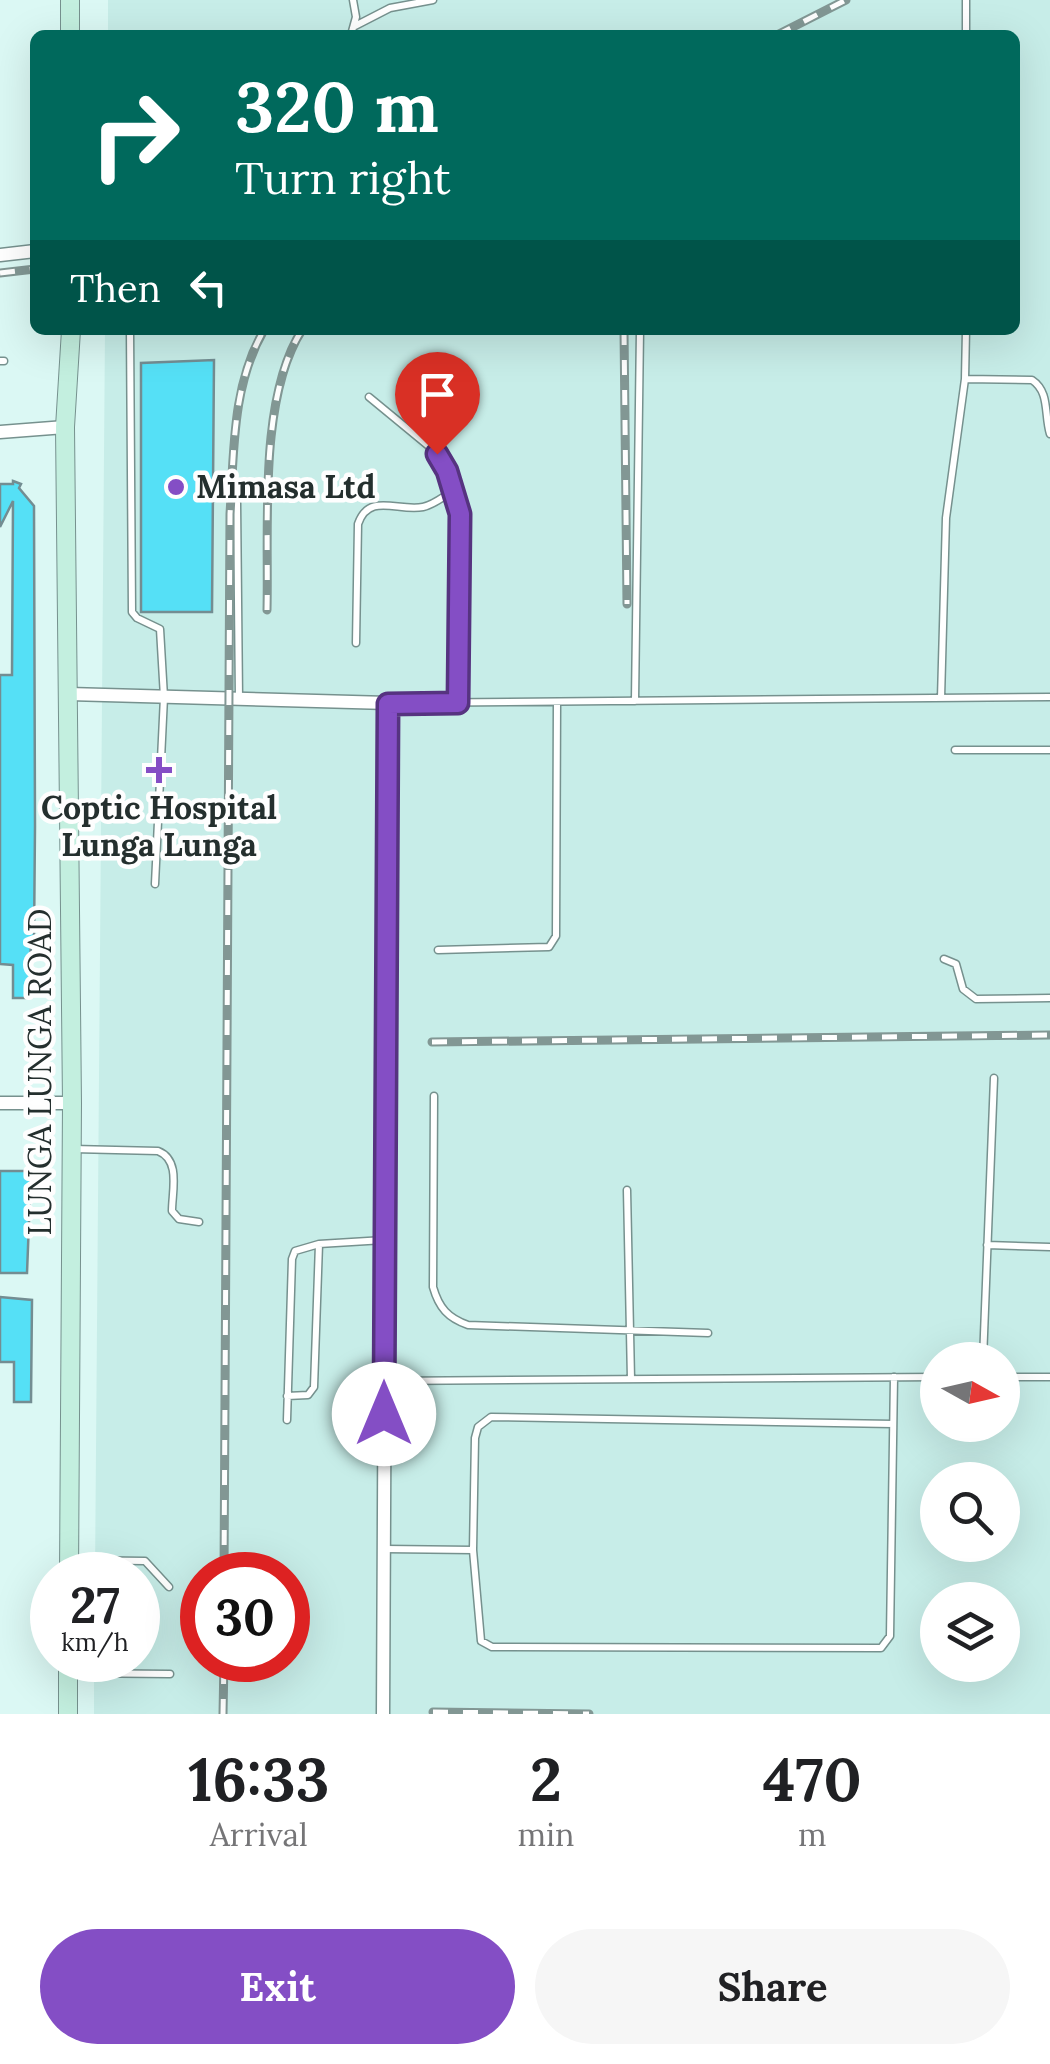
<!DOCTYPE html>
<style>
:root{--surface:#fff;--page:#f6f6f6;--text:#202124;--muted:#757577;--accent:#844ec5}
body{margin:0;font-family:Lora,serif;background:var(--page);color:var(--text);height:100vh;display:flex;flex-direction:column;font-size:38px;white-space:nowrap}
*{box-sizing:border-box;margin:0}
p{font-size:32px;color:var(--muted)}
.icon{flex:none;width:55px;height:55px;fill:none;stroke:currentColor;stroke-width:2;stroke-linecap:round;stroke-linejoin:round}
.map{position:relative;height:1714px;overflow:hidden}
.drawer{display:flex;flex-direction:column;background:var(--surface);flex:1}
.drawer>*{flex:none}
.banner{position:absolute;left:30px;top:30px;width:990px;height:305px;border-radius:15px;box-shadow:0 10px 40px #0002;background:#00695c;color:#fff;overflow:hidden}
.needle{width:65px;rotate:98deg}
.buttons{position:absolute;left:920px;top:1342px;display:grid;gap:20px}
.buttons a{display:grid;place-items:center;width:100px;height:100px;border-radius:50%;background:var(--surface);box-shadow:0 10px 40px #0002;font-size:50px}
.speed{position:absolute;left:30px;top:1552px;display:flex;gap:20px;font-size:50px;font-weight:700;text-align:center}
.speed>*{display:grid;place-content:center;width:130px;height:130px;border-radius:50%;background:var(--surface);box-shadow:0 10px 40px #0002;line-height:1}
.speed small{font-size:25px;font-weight:400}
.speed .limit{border:15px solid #d22;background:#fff;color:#111}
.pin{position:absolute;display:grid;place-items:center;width:85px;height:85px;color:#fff;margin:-102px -42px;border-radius:50% 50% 50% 0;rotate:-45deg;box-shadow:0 0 10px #0007}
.pin .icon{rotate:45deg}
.me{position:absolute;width:110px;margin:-55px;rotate:0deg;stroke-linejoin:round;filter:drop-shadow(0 0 8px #0008)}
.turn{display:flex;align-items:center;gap:35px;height:210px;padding:0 40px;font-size:45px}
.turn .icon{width:130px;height:130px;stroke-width:2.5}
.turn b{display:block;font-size:70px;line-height:85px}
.then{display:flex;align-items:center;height:95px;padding:0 40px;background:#0003;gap:20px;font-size:38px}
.eta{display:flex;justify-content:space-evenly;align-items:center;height:170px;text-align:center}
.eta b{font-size:60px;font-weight:700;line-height:70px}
.button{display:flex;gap:20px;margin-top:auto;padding:20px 40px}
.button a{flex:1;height:115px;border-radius:60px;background:var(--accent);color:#fff;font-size:40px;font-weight:700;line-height:115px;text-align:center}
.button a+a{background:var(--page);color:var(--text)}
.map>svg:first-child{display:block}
.built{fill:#c7ede8;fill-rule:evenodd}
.building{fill:#55e0f6;stroke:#738d92;stroke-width:2.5}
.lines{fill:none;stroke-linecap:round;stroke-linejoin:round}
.service-casing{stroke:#76918e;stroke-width:9}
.minor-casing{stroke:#76918e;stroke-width:15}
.secondary-casing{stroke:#76918e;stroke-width:20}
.service{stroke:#fff;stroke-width:6}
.minor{stroke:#fff;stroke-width:12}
.secondary{stroke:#c3efdf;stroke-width:18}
.rail-casing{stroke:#829794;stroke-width:9}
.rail{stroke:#fefefe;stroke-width:5;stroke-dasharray:15;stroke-linecap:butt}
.route-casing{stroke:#563380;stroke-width:25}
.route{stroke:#844ec5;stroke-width:18}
.poi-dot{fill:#844ec5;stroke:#fefefe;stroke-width:4}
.labels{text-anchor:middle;stroke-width:9;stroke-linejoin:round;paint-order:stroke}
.poi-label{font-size:32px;font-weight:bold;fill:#242f2e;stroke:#fefefe;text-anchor:start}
.street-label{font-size:32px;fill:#242f2e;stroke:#fefefe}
</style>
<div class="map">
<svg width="1050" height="1714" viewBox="0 0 1050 1714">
<rect width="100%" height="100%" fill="#dbf8f4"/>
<path class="built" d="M108,0H1050V1714H94V1660H138V1575H95L105,330H1015V35H108ZM938,1360H1002V1425H938ZM938,1480H1002V1545H938ZM202,1575H288V1660H202ZM938,1600H1002V1665H938Z"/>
<path class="building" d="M214,360L212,612H141V363Z
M13,481L21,484L19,488L34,506L35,826L34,941H31L29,998H13V965L0,964V675H12L13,501L0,527V484H13Z
M0,1171H31L27,1273H0Z
M0,1297L32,1300L31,1402H14V1362H0Z"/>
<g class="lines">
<g class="service-casing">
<path id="service" d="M355,26L390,8L433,0
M351,35L356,17L353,0
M966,35V0
M130,330L132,612L137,618L160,629L164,697L155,884
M0,361H4
M965,379L1032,380C1050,392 1044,414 1050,434
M369,397L437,453L447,471L460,514L458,703
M237,503L239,698
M356,643L358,524C369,492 398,512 423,507C434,505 444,496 453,491
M941,698L946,518L965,379L966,330
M635,701L640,330
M388,703L1050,697
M955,750H1050
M438,950L549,947L556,936L557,702
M944,959L956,964L963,989L976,999L1050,998
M434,1096L433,1287C439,1308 448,1318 468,1325L708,1333
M73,1149L158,1151C181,1160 172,1191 172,1211L179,1219L199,1222
M627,1190L631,1379
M987,1245L1050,1247
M983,1360L994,1078
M1002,1377H1050
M386,1381L938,1377
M287,1396L308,1395L314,1387L319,1244
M287,1420L292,1259L295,1251L319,1244L384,1240
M893,1424L491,1417L478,1427L475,1438L473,1550L481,1641L492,1647H501L881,1648L890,1636L894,1377
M385,1549L473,1550
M70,1560L145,1561L169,1587
M70,1673L170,1674"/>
</g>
<g class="minor-casing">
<path id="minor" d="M0,255L35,251
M0,432L65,427
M69,694L388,703L383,1714
M0,1103H72"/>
</g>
<g class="secondary-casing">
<path id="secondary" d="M70,0V35
M69,1575L72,1103L65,427L71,330
M68,1714V1660"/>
</g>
<use href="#service" class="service"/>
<use href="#minor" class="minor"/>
<use href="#secondary" class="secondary"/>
<g class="rail-casing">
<path id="rail" d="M777,35L846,0
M0,273L35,269
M624,330L627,604
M267,610C269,530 258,398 302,330
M432,1042L1050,1035
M224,1575L230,514C234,451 232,385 264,330
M433,1712L589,1714
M223,1714L224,1660"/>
</g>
<use href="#rail" class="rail"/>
</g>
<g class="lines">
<g class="route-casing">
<path id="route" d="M384,1414L388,704L458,703L460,514L447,471L437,454"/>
</g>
<use href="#route" class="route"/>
</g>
<g class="poi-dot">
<circle cx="176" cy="487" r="10"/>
<path d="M154 755h10v10h10v10h-10v10h-10v-10h-10v-10h10z"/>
</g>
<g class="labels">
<g class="poi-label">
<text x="196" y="498">Mimasa Ltd</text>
<text x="159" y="819" text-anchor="middle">Coptic Hospital<tspan x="159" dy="37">Lunga Lunga</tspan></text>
</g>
<g class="street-label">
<text transform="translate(40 1072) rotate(-90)" y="11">LUNGA LUNGA ROAD</text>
</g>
</g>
</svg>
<div class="buttons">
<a><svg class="needle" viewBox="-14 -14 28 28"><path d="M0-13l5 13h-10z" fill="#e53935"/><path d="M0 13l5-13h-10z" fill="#757577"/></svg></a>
<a><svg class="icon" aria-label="search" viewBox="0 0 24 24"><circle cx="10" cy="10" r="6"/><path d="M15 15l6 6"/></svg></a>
<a><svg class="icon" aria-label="layers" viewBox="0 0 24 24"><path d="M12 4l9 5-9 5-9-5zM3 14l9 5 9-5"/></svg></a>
</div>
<div class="speed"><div>27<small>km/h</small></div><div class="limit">30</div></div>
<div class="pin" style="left:437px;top:454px;background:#d93025"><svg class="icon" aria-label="arrive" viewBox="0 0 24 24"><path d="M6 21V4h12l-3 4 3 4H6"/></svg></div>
<svg class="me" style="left:384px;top:1414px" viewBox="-20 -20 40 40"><circle r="19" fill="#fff"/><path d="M0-13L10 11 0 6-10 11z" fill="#844ec5"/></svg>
<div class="banner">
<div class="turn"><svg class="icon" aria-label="right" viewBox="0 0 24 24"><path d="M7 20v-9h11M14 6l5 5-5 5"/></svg><div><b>320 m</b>Turn right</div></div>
<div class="then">Then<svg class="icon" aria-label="left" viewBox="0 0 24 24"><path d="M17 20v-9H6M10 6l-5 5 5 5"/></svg></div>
</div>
</div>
<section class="drawer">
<div class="eta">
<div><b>16:33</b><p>Arrival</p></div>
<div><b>2</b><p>min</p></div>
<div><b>470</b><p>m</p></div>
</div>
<div class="button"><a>Exit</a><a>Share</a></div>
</section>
